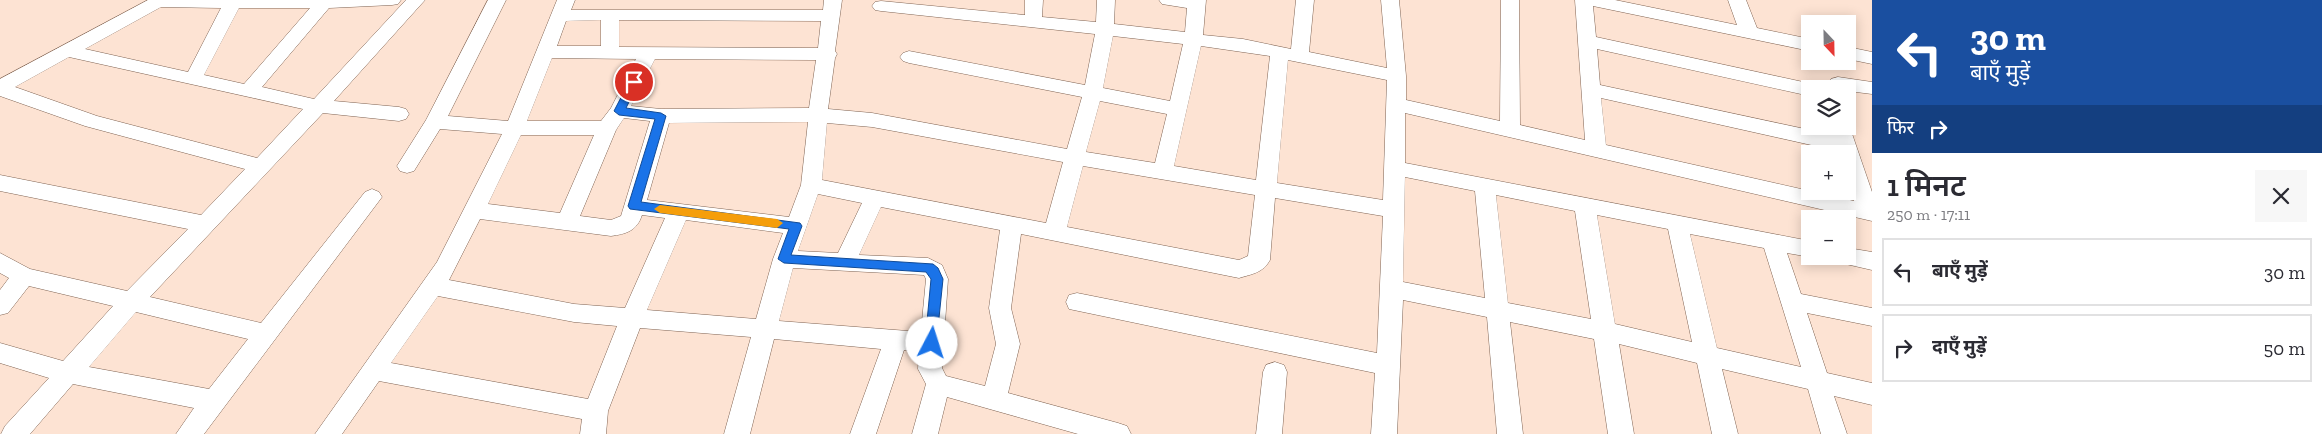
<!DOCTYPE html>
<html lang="hi">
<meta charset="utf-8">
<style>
:root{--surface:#fff;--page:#f7f7f7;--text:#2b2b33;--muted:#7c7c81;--line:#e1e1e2}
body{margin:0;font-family:"Zilla Slab","Noto Sans Devanagari",serif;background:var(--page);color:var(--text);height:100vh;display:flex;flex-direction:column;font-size:19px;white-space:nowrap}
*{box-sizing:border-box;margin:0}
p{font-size:16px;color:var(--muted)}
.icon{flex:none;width:28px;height:28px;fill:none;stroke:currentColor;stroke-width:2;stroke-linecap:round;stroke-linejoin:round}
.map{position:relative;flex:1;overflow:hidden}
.panel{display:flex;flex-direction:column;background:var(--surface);width:450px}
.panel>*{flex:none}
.top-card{background:#1a4fa0;color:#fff;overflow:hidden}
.needle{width:32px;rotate:158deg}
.buttons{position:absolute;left:1801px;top:15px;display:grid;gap:10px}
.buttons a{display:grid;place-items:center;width:55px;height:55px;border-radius:0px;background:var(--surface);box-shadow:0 2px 12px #0003;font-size:25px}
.pin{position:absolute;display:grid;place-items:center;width:42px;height:42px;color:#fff;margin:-21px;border:2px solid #fff;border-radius:50%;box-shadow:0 1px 5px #0007}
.me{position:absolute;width:55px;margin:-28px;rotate:5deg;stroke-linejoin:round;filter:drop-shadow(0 0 4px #0008)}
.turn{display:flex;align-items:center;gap:18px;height:105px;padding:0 15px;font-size:22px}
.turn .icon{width:65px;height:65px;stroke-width:2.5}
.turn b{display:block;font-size:35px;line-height:42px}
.then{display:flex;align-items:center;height:48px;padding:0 15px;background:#0003;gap:10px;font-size:19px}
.round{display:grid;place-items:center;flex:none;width:52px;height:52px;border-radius:0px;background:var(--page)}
.head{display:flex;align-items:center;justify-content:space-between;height:85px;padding:0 15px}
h1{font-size:30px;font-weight:600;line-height:38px}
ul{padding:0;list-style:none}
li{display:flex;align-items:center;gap:15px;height:68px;margin:0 10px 8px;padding:0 5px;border:2px solid var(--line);border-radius:0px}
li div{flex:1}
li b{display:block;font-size:19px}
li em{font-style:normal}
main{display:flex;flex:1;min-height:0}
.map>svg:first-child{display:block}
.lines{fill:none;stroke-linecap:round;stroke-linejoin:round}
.street-casing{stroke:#806453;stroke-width:1}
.street{fill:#fff;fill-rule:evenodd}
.route{fill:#1a73e8;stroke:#114b97}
.slow{fill:#f59e0b}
</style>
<main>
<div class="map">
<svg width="1872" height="434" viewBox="0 0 1872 434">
<rect width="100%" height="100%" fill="#fde3d3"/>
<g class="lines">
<g class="street-casing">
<path id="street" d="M148,0H401L398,4L392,5L329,8L262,87L314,99L406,0H425L334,101L399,107L406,109L409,114L406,119L399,121L323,113L150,297L261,323L365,192L372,189L379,192L382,197L204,434H176L194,408L73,384L30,434H1L5,426L49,378L0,363V343L63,361L113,306L29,286L8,313L0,315V290L9,278L0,273V253L30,269L127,291L188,229L0,191V175L201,215L245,169L85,126L0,96V79ZM161,7L221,8L188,72L85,49ZM239,8H310L244,84L204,75ZM69,57L303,109L257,158L97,116L15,87ZM136,312L248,339L209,389L89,367Z
M488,0H506L448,116L508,121L557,0H575L571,10H823L824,0H842L835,51L837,54L835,58L828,109L872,113L1067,149L1082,97L909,63L903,61L900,57L903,53L909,51L1085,85L1095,34L881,11L875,10L872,6L875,2L881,1L1025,15V0H1043L1042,17L1096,22L1097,0H1115L1114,24L1185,32L1187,8L1162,4L1159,0H1206L1203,35L1243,39L1291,49L1296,0H1314L1309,52L1387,68L1381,0H1399L1406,76V100L1500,121L1501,0H1519L1520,125L1585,140L1575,0H1615L1737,25L1728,0H1746L1757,28L1810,39V51L1593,6L1596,37L1817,85L1819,89H1810V96L1597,49L1600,85L1833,135L1830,126H1848V122L1872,192V221L1405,113V163L1810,241V256H1814L1810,257L1787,253L1801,294L1872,308V326L1807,313L1827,373L1872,383V405L1834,396L1847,434H1821L1808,389L1722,369L1738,434H1712L1697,363L1619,344L1634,434H1608L1594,339L1510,322L1523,434H1497L1487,317L1403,300L1397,434H1371L1375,373L1069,309L1066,302L1069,295L1077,293L1377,353L1383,216L1275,198L1270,260C1263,273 1252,274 1239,278L1021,234L1011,308L1020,344L1008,393L1118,423L1127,426L1131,434H1078L947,397L938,434H912L926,384L918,369L919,352L904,350L876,434H850L881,349L774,339L750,434H724L751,337L640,328L608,411L606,434H580L582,419L379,381L342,434H315L437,262L502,134L440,129L414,171L407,173L400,171L397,166L426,120ZM601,20V46H557L566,21ZM619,20L821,21L818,48L619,47ZM1113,36L1183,44L1170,101L1103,88ZM1201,46L1270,56L1256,180L1174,166ZM552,58L636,59L611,108L601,121H527ZM655,59L816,60L809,108L661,109L631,106ZM1288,60L1387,80L1383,200L1277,183ZM1601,98L1838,151L1839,154H1848V181L1854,201L1606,145ZM1100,101L1167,114L1155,163L1086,152ZM624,118L650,121L621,216L611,220L580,216L616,130ZM808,122L801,185L789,217L647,200L669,123ZM827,123L872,127L1063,162L1046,223L822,180ZM521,135H594L560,213L488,204ZM1083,166L1255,195L1248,256L1239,260L1067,227ZM1405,177L1475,191L1485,298L1403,282ZM818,194L862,203L838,253L798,251ZM1496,195L1575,211L1591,319L1508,303ZM881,207L1000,230L989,308L996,344L985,386L946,376L942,368L948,279L942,265L928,258L859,255ZM642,215L665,218L625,308L574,304L449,280L480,219L611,236C626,234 637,231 642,215ZM1597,215L1668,229L1692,342L1615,324ZM686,220L783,233L773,259L756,319L647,310ZM1690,234L1764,248L1801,367L1717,348ZM793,268L924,275L926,279L921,332L779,321ZM438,296L574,322L617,326L588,399L391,363Z
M1848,47L1872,52V64L1848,59Z
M1838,77L1872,82V94L1848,91V89H1823L1831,79Z
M1848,248L1872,252V270L1837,262L1834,256H1848Z
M1275,362L1284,365L1287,372L1282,434H1256L1263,372L1266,365Z"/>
</g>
<use href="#street" class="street"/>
</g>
<path class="route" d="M634,78L639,82L626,108L661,113L666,116L641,202L800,223L802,226L791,255L933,264L938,268L943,279L936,347H927L925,343L931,279L926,272L784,263L778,259L789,229L630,209L628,206L655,119L619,115L614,111L629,82Z"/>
<path class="slow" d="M660,205L777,219L783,223L777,228L660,213L654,209Z"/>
</svg>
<div class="buttons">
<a><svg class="needle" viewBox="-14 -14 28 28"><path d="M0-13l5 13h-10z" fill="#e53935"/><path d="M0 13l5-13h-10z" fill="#7c7c81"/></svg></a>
<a><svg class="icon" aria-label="layers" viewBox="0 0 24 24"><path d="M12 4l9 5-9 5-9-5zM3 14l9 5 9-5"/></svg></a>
<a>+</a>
<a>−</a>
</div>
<div class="pin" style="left:634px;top:82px;background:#d93025"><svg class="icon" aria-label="arrive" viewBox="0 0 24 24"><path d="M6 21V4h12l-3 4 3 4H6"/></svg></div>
<svg class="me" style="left:932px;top:343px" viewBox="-20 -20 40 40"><circle r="19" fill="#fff"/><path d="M0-13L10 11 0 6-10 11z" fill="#1a73e8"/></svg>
</div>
<section class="panel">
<div class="top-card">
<div class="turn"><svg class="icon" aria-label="left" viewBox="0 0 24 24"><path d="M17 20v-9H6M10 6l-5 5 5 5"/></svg><div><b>30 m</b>बाएँ मुड़ें</div></div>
<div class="then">फिर<svg class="icon" aria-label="right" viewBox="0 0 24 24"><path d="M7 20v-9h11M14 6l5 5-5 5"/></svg></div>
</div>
<div class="head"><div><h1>1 मिनट</h1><p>250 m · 17:11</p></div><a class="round"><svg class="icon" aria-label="close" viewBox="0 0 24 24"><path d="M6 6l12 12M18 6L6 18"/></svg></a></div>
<ul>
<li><svg class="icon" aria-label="left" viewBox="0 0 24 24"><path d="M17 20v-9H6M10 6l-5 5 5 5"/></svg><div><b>बाएँ मुड़ें</b></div><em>30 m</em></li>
<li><svg class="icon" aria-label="right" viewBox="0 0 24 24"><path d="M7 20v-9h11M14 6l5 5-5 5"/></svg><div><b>दाएँ मुड़ें</b></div><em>50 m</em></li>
</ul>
</section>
</main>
